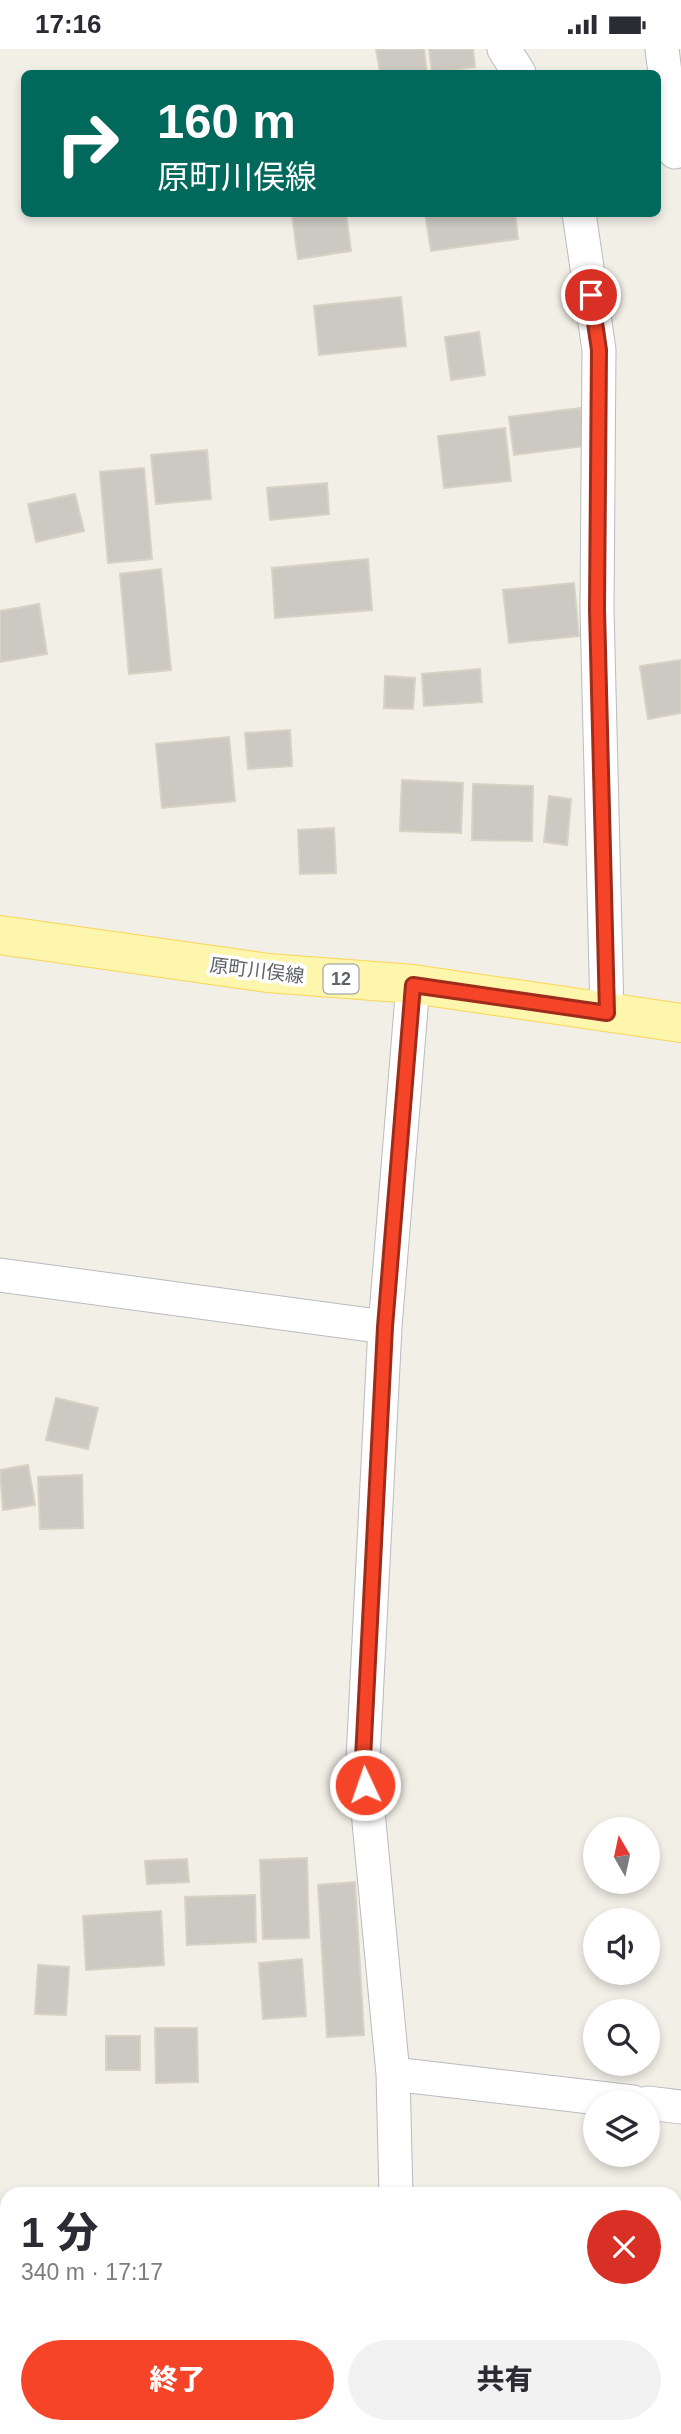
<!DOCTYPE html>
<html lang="ja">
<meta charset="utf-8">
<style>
:root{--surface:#fff;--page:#f2f2f3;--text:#2b2b33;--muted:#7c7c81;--accent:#f54428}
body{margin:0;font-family:Arial,"Noto Sans JP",sans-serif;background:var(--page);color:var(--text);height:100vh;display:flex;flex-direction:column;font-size:26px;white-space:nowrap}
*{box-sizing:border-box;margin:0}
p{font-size:23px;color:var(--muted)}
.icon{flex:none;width:38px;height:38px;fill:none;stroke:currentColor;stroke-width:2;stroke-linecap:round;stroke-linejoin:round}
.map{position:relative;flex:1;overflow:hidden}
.side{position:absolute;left:0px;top:2138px;width:682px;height:247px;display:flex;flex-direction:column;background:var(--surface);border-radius:21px 21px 0 0;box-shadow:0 4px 10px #0003}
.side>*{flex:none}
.banner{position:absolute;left:21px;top:21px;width:640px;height:147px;border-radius:10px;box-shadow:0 4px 10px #0003;background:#00695c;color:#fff;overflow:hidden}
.needle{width:46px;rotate:351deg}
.fabs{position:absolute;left:583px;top:1768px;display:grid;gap:14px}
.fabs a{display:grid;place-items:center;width:77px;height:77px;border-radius:50%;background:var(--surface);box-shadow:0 4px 10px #0003;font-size:35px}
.pin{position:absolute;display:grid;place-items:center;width:60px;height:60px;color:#fff;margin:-30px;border:4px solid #fff;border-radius:50%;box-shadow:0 2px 7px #0007}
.me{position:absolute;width:77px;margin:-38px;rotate:357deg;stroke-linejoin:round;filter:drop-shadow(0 0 5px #0008)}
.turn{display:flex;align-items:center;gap:24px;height:147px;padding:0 21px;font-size:32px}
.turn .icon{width:91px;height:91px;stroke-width:2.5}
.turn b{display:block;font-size:49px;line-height:60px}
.round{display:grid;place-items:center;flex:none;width:74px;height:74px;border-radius:37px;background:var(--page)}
.headline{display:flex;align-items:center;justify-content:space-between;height:119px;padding:0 21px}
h1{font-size:42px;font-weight:800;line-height:52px}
.cta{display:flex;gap:14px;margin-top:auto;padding:14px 21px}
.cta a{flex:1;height:80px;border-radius:42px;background:var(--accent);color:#fff;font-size:28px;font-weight:800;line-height:80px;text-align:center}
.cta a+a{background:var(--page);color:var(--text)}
.status{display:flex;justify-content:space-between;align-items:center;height:49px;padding:0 35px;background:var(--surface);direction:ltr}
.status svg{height:19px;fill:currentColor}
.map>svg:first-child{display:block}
.building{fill:#ccc9c3;stroke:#d6d2c4;stroke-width:2}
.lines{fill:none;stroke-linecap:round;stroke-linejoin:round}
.minor-casing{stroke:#b9bbc1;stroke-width:35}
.primary-casing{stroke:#fbd655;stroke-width:40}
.minor{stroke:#fff;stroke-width:33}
.primary{stroke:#fff6ad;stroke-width:38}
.route-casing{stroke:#9f2c1a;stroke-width:18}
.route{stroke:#f54428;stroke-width:12}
.labels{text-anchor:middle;stroke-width:7;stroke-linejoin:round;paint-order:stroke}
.shield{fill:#fff;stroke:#8e9095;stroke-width:2}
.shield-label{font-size:18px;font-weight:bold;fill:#5e6168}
.street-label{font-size:19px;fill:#5e6168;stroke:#fff}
</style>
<div class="status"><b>17:16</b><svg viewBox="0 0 49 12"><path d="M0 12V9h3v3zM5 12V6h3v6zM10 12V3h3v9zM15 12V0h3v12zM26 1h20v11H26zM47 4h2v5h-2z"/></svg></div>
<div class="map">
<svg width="681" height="2385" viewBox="0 0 681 2385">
<rect width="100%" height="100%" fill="#f1efe6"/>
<path class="building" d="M376,0H424L427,24H380Z
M429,0H473L475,18L432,24Z
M346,164L351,202L298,210L292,165Z
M425,164H515L518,190L431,202Z
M401,248L406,297L319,306L314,257Z
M479,283L485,326L451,331L445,288Z
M580,359L585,397L514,406L509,368Z
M505,379L511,432L444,439L438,387Z
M207,401L211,450L156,455L151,406Z
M144,419L152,510L108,514L100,423Z
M327,434L329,465L270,471L267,439Z
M75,445L84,482L36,493L28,455Z
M368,510L372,561L275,569L272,519Z
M161,520L171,621L129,625L120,525Z
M574,534L579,587L509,594L503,541Z
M39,555L47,605L0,613V562Z
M681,611V664L648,670L640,617Z
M480,620L482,653L424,657L422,625Z
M385,627L415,629L413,660L384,659Z
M290,681L292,717L248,720L245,684Z
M229,688L235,752L162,759L156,695Z
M402,731L463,734L461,784L400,782Z
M473,735L533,737L532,792L472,791Z
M549,747L571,750L567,796L544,793Z
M334,779L336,824L300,825L298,781Z
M56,1349L98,1359L88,1400L46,1391Z
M28,1416L35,1456L3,1461L0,1421Z
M82,1426L83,1479L40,1480L38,1428Z
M307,1809L309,1889L263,1890L260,1811Z
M187,1810L189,1833L147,1835L145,1812Z
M355,1833L364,1986L327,1988L318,1836Z
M255,1846L256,1893L187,1896L185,1848Z
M161,1862L164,1916L86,1921L83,1867Z
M302,1910L306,1967L263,1970L259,1914Z
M38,1916L69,1918L66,1966L35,1965Z
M155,1979H197L198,2033L156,2034Z
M106,1987H140V2021H106Z"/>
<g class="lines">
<g class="minor-casing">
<path id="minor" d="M504,0L519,24
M662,0L675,103
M579,164L599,301L597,560L607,964
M0,1226L385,1278
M393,2025L633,2053
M648,2054L681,2058
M396,2146L393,2025L363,1710L385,1278L413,935
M401,2378V2385"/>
</g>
<g class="primary-casing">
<path id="primary" d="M0,886L268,924L413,935L681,974"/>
</g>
<use href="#minor" class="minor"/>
<use href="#primary" class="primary"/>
</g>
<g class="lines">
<g class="route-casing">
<path id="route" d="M365,1736L363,1710L385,1278L413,936L607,964L597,560L599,301L591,246"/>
</g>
<use href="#route" class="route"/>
</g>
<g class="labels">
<rect class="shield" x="323.5" y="915.5" width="35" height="29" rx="5"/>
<g class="shield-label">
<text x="341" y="936">12</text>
</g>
<g class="street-label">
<text transform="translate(257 921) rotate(7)" y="7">原町川俣線</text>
</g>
</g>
</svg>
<div class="fabs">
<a><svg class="needle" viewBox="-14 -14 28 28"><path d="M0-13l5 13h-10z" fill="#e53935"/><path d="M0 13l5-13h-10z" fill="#7c7c81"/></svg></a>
<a><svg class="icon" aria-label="sound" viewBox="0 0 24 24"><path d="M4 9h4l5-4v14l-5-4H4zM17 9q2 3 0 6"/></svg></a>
<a><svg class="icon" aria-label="search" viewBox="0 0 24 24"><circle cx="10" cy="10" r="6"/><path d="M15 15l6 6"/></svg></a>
<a><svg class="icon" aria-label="layers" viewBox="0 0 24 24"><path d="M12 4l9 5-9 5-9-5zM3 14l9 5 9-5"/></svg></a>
</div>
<div class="pin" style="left:591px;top:246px;background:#d93025"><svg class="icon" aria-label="arrive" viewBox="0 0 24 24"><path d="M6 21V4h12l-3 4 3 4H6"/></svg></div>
<svg class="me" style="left:365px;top:1736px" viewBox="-20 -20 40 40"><circle r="17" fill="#f54428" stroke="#fff" stroke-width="3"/><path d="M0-11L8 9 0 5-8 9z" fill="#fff"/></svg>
<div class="banner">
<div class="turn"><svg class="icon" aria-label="right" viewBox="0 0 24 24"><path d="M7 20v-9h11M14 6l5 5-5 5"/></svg><div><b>160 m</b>原町川俣線</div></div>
</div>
<section class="side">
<div class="headline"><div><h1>1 分</h1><p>340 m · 17:17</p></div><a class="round" style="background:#d93025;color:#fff"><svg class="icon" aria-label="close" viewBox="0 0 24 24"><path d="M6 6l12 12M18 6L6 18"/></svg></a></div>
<div class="cta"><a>終了</a><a>共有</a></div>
</section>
</div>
